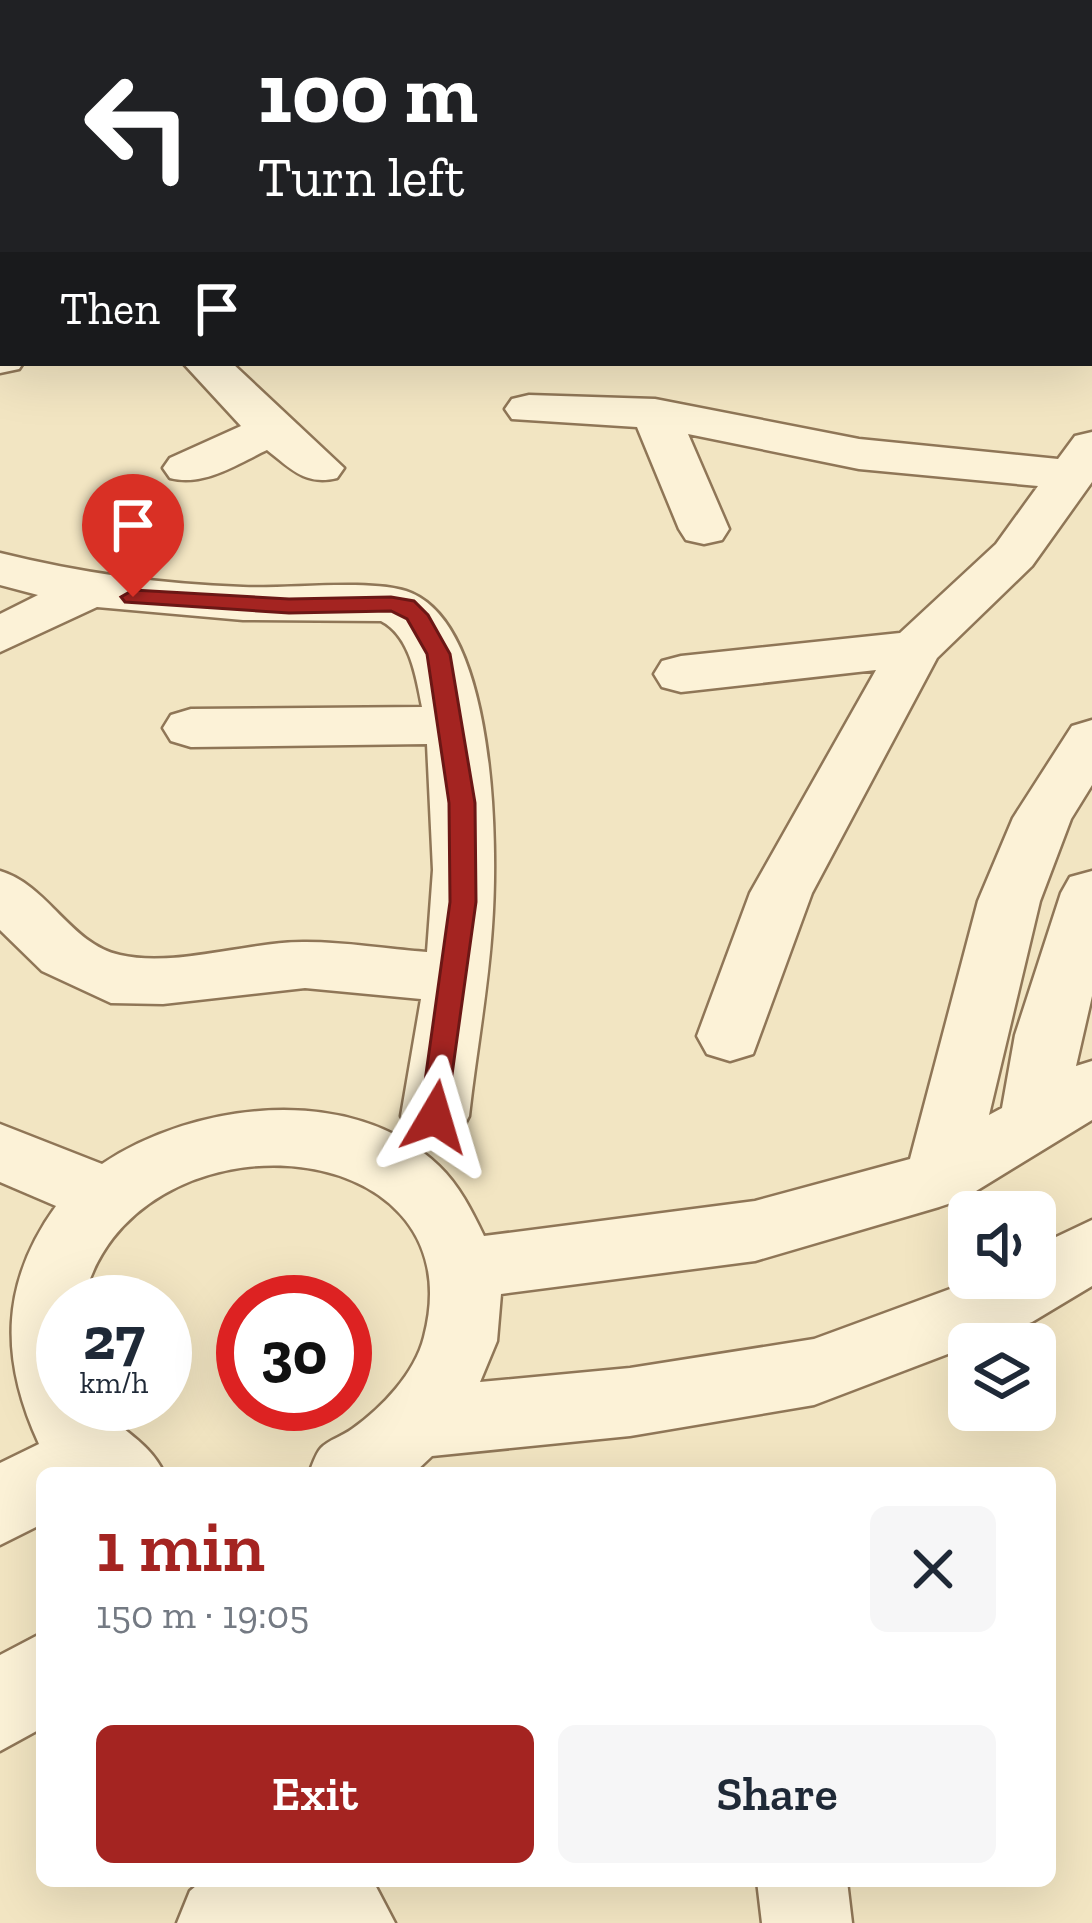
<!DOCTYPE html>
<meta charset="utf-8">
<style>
:root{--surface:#fff;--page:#f6f6f7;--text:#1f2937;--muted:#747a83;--accent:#a42421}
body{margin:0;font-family:"Zilla Slab",serif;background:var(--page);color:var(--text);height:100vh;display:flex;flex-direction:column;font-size:45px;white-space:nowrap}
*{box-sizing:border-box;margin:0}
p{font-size:39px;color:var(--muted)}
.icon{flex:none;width:66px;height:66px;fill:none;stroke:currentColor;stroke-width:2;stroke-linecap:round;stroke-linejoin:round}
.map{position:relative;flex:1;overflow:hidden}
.panel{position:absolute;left:36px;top:1467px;width:1020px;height:420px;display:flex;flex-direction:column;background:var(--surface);border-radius:18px;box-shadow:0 12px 48px #0002}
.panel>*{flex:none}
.top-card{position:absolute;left:0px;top:0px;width:1092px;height:366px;box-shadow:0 12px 48px #0002;background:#202124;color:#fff;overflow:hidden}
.tools{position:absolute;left:948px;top:1191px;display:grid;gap:24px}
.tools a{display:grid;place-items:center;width:108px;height:108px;border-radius:18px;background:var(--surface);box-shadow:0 12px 48px #0002;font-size:60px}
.speed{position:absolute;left:36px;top:1275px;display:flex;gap:24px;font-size:60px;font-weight:700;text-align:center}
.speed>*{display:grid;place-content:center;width:156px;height:156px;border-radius:50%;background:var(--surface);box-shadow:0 12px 48px #0002;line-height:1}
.speed small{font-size:30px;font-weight:400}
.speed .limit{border:18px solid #d22;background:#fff;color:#111}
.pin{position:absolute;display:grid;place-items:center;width:102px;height:102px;color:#fff;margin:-123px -51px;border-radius:50% 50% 50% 0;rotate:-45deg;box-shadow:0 0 12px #0007}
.pin .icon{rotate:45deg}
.me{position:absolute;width:132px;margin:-66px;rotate:7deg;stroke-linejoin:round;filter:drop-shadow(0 0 9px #0008)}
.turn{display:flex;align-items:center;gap:42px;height:252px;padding:0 60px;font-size:54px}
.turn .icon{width:156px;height:156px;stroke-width:2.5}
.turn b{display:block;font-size:84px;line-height:102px}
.then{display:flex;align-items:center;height:114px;padding:0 60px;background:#0003;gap:24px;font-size:45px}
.round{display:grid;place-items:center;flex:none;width:126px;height:126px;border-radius:18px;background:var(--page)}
.summary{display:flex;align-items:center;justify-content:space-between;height:204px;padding:0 60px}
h1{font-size:72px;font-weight:600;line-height:90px;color:var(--accent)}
.action{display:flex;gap:24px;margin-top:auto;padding:24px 60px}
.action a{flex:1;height:138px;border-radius:18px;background:var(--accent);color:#fff;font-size:48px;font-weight:600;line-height:138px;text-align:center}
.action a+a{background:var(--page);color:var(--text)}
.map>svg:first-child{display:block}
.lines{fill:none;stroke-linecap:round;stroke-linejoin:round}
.minor-casing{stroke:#8f7657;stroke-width:5}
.minor{fill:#fcf2d7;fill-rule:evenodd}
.route{fill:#a42421;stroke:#6b1715;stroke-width:3}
</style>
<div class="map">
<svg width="1092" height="1923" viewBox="0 0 1092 1923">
<rect width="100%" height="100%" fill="#f2e5c2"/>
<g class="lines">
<g class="minor-casing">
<path id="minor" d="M58,0H94L96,3H60Z
M333,0H398L331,3Z
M992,0H1037L1039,3H994Z
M1089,13L1092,14V36L1089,35Z
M0,24H3V46H0Z
M1089,82H1092V110H1089Z
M1092,174V198L1089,199V175Z
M0,197H3V221H0Z
M1089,307H1092V333H1089Z
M0,345L3,363H23L19,369L0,373Z
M183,363H232L344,468L337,478C306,486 291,469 267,450C237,464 204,487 170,478L163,468L170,458L241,426Z
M529,395L655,399L859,439L1058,459L1075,436L1092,432V482L1032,566L937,658L812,893L753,1054L730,1061L707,1054L697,1036L750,893L876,670L681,692L662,687L654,674L662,661L681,656L900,633L996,544L1038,486L859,469L688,434L729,529L722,540L704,544L686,540L679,529L637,427L512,419L505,409L512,399Z
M0,553C80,573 160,584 243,587C286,589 368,579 406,591C497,621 498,847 492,927C488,990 476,1053 469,1116L459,1135L435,1143L411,1135L401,1116L421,999L305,988L163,1004L111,1003L42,971L0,930V871C48,885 70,944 120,955C175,968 250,941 306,942C346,942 387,949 427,952L433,870L427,744L191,747L171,741L163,728L171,715L191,709L422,707C416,676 410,636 381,621L243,620L97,607L0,652V614L38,595L0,585Z
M1092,720V785L1071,819L1040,901L989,1115L1002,1108L1015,1035L1061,893L1070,877L1092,871V996L1076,1066L1092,1061V1120L963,1199L939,1207L755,1261L501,1294L497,1341L480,1382L630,1368L814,1339L980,1278H1035V1247L1092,1220V1286L1032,1322L814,1405L630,1436L432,1456L414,1473H309C312,1466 316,1453 321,1448C328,1440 343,1436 352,1429C382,1408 415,1373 424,1337C480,1125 128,1105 83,1302H63V1404H98C120,1431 149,1441 164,1473H42V1524L0,1545V1463L39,1444C0,1359 0,1284 56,1206L0,1182V1124L102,1164C194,1102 352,1082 439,1166C459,1185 472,1211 484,1236L755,1201L910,1159L978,901L1013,818L1072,726Z
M42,1633V1728L0,1751V1655Z
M202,1881H373L395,1923H177L190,1891Z
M757,1881H847L852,1923H762Z"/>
</g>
<use href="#minor" class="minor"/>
</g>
<path class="route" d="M133,590L289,599L391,597L414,601L428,615L450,654L475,803L476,902L445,1125H425L420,1117L450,902L449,803L427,654L407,619L391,611L289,613L125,602L121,597Z"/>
</svg>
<div class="tools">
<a><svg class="icon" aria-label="sound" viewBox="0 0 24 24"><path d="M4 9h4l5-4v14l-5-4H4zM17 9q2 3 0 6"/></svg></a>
<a><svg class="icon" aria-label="layers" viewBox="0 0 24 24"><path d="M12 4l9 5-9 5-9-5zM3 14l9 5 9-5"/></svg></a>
</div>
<div class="speed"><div>27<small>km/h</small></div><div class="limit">30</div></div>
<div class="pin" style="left:133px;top:597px;background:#d93025"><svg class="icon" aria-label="arrive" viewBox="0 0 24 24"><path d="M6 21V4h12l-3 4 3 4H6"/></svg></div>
<svg class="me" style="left:435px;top:1117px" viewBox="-20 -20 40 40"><path d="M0-17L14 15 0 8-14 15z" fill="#a42421" stroke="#fff" stroke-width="4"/></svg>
<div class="top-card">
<div class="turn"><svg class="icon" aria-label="left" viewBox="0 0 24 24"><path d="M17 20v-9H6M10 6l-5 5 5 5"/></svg><div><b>100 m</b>Turn left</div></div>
<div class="then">Then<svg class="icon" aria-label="arrive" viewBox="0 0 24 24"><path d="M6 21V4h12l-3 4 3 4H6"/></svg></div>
</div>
<section class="panel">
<div class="summary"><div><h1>1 min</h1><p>150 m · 19:05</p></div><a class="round"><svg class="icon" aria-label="close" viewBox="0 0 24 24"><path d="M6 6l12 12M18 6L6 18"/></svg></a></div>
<div class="action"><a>Exit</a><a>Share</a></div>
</section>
</div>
